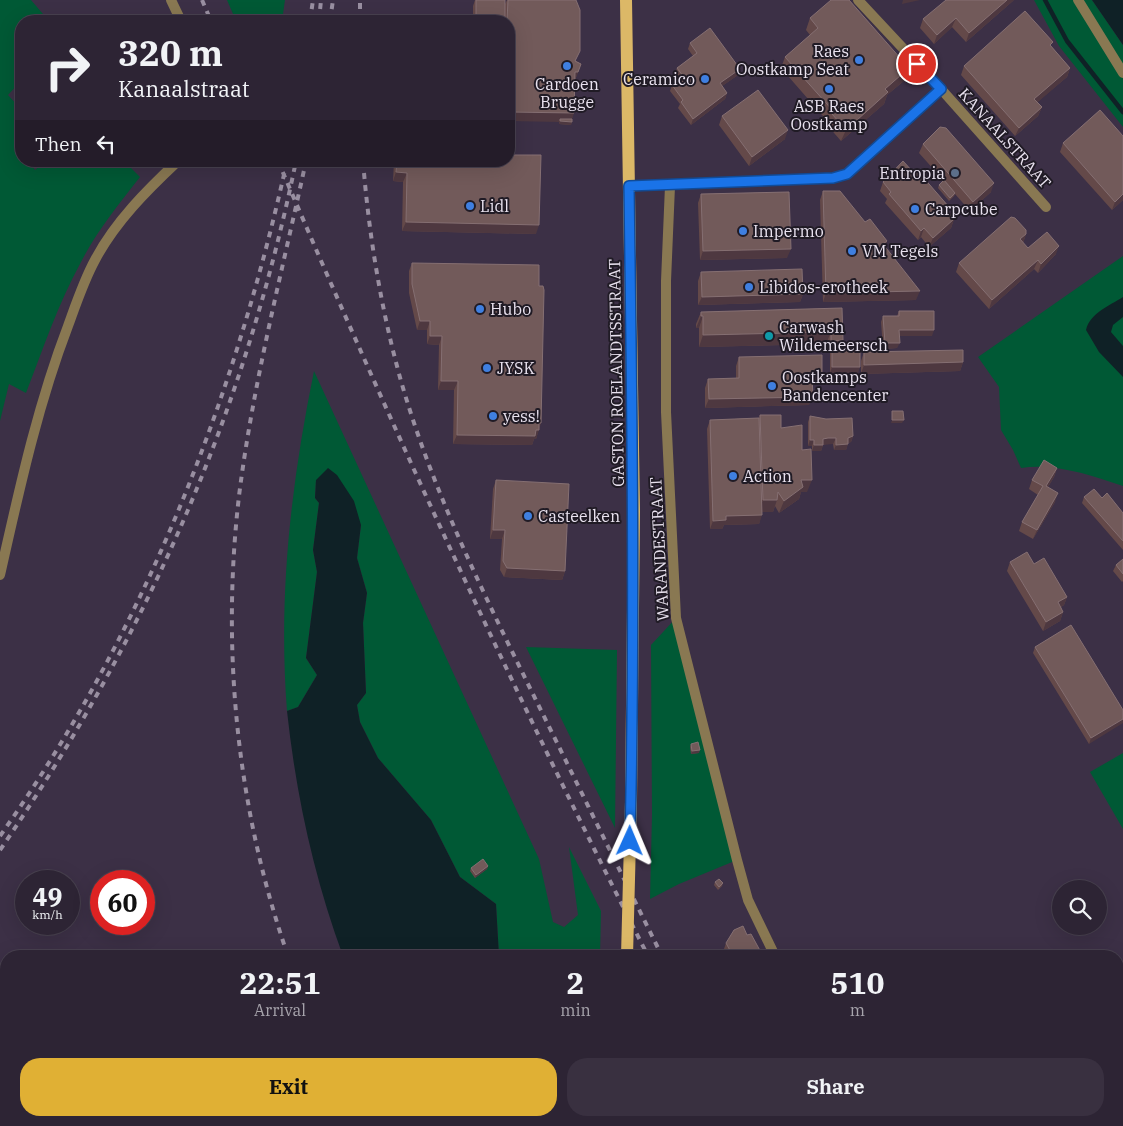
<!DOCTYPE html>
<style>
:root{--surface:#2d2434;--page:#393040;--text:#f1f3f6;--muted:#a7a4ac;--line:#48414f;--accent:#e0b034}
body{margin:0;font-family:"IBM Plex Serif",serif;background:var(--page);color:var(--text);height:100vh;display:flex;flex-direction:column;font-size:19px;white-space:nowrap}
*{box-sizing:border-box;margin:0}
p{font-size:16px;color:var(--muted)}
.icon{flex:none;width:28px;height:28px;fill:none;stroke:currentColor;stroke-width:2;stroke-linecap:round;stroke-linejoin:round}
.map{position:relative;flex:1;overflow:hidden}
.side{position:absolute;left:0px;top:950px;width:1124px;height:176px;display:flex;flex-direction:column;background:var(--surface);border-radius:20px 20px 0 0;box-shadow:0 5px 20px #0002,0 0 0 1px var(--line)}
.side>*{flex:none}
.hud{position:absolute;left:15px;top:15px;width:500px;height:152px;border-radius:20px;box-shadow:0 5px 20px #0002,0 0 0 1px var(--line);background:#2d2434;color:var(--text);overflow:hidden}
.tools{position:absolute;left:1052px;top:880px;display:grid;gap:10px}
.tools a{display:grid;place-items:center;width:55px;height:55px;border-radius:50%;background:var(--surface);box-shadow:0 5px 20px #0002,0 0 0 1px var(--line);font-size:25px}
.speed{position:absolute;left:15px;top:870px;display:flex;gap:10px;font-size:25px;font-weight:700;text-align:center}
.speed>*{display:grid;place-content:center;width:65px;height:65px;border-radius:50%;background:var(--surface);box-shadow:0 5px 20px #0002,0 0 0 1px var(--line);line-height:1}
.speed small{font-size:12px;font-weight:400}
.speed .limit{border:8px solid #d22;background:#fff;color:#111}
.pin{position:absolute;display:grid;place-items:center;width:42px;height:42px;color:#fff;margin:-21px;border:2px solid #fff;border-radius:50%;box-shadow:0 1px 5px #0007}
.me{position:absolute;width:55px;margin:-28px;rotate:1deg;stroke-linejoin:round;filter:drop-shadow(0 0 4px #0008)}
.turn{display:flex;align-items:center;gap:18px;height:105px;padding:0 20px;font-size:22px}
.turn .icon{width:65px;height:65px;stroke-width:2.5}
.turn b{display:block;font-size:35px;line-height:42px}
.then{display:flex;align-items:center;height:48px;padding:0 20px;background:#0003;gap:10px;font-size:19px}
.eta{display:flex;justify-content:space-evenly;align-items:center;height:85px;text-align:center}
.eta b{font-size:30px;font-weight:800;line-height:35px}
.primary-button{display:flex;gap:10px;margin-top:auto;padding:10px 20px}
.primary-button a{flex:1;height:58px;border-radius:20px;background:var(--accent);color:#111;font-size:20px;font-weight:800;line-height:58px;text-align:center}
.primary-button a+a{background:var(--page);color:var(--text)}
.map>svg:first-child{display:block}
.green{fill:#005935}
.water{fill:#0f2126}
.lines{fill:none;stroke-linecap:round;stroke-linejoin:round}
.stream{stroke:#0f2126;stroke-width:4.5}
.street{stroke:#897852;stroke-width:10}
.primary{stroke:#dcb867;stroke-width:12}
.rail{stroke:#998fa1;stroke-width:4;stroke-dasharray:6 6;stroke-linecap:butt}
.primary-bridge{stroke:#dcb867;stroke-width:12}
.wall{fill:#644949}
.shaded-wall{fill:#4e3840}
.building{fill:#725a5a;stroke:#856f72}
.route-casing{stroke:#114b97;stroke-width:12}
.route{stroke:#1a73e8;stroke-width:9}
.shop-dot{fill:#3f7fe0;stroke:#201b25;stroke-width:2}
.service-dot{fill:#5c6f8a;stroke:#201b25;stroke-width:2}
.culture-dot{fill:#0f9aa8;stroke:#201b25;stroke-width:2}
.labels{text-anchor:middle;stroke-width:4;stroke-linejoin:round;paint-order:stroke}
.poi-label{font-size:16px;fill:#e9e2ef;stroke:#201b25;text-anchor:start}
.street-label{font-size:16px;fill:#e9e2ef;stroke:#201b25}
</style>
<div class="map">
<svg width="1123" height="1126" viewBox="0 0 1123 1126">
<rect width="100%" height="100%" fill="#3c3046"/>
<path class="green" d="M0,0H31L49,21H21V81L8,95L21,109V161H28L35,170L45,161H83L88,167L94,161H124L140,177C118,205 97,231 81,262C58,304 43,349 26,393L9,384L0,421Z
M227,0H285L282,21H236Z
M1034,0H1092L1123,45V127L1059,46Z
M1123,256V486C1089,475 1056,463 1021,468L1013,450L1001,430L999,387L978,357Z
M314,371L539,859L553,922L564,927L578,915L569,847L601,911L600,956H499L496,904L460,877L431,820L378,758L360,722L357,705L366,693L363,623L367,593L357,558L361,525L316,480L315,498L319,503L313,550L317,572L306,658L317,675L298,707L287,711C278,595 291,484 314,371Z
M676,618L737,860L679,884L650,899L652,815L651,645Z
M526,647L617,650L615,828Z
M1123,753V829L1090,772Z
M539,1120H597V1126H542Z
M639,1120H714L717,1126H639Z"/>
<path class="water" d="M1092,0H1123V45Z
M1123,297V317L1113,325L1111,332L1123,346V377L1099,352L1086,330C1090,313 1109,306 1123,297Z
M328,468L337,475L354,501L361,525L357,558L367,593L363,623L366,693L357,705L360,722L378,758L431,820L460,877L496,904L499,956H343C314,877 296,795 287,711L298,707L317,675L306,658L317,572L313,550L319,503L315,498L316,480Z
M423,1120H539L542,1126H426Z"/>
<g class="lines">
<path class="stream" d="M1045,0L1067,41L1123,112"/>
<path class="street" d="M171,0L181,21
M858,0L941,89
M1078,0L1123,73
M629,186L833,178L847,174L941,89L1046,207
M670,186L666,281V412L676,618L737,860L748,900L775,956
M0,575C19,491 37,407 68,326C76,304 84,280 95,260C115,222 147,190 178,161
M895,1120L899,1126"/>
<path class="primary" d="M626,0L634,511L631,802
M624,1120V1126"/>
<path class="rail" d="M202,0L211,21
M310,21L313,0
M319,21L321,0
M330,21L333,0
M360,21V0
M278,161C393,430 515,695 648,956
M363,161C369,236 381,309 401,381C431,486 479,584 527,682C572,773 617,865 662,956
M0,836C143,634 234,402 287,161
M0,850C146,637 244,415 296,161
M288,956C237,809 221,651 239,496C253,383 282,272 306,161
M362,1120L366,1126
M724,1120L727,1126
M745,1120L748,1126"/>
<path class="primary-bridge" d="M627,956L631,802"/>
</g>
<path class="wall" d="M475,0H505V4L507,0H576V61L581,64L575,80L572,119L571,125L559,124V122L509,21H473V6Z
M1014,0L966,42L952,27L934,44L920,28L923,19Z
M810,18L905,64L909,68L905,80L887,95L884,104L841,141L828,126L829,123L781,68L785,57L810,35L806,30Z
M690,43L738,75L722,86L727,93L725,99L691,125L678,108L680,104L670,91L672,85L679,80L675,74L677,68L693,56L688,49Z
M1051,46L1070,68L1067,77L1037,102L1042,107L1038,116L1015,136L961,75L964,66Z
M722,116L785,139L749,166L719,125Z
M1123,136V200L1112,210L1060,152L1063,143Z
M923,144L991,192L970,211L955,194L954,196L949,201L938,188L939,185L944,181L919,153Z
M83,161H94L88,167Z
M99,161H107L103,165Z
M394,161H509L536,234L402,231L403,182L393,181Z
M913,172L949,207L947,211L954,219L951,228L929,247L921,237L918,240L885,203L887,199L880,191L883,182Z
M823,191L865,222L887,241L885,247L916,300L823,302L820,200Z
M701,194L787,258L700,260L698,203Z
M1026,234L1023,243L1028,248L1056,254L1038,273L1034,269L989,309L956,272L959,263Z
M412,263L539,286V428L536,439H534L532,445L453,444L454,390H438L439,345L427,344V330H417L409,293V271Z
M701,272L803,294L800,302L698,305V281Z
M842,308L841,348L858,373H830V352H827L826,344L699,347V328H696V324L701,312Z
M899,311L932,336H899L897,348L883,349L881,322L883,316H897Z
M864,352L963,362L960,371L861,374V361Z
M739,357L819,385H812L809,405L705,408V388L708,379L736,378V366Z
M760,415L781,428L802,450L807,492H801L799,499L779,513L775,506L773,512H762L759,524L724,525L722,529H710L707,429L710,420L759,418Z
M810,416L853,436L851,442L848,443L846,450H834L833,444H826L823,445L821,451H812V446H808V422Z
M1057,468L1054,477L1048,487L1055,502L1033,539L1019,531L1022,522L1038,495L1029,489L1032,480Z
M496,480L565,571L562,580L504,577L500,570L502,539H490L493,489Z
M1084,497L1102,498L1123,513V550L1082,503Z
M1123,559V581L1122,582L1113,571L1116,565Z
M1010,562L1034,564L1067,597L1064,605L1061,607L1063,612L1060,621L1043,631L1007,571Z
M1035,647L1123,710L1089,744L1033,653Z
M691,744L699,753L691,754L690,747Z
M488,866L487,869L475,878L470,871L471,868Z
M715,882L723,883L722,886L718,890L714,885Z
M747,935L763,956H728L724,949L726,943Z
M780,1120L794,1124V1126H781L778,1124Z
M836,1120H862V1122L856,1126H841Z"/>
<path class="shaded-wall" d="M903,0H920L902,4Z
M1007,0H1014L966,42L969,33Z
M956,18L952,27L934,44L937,35Z
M581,64L578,73L574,81L575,72Z
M909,68L905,80L887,95L884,104L841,141L846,130L885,89Z
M1070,68L1067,77L1031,108L1034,99Z
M740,69L738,75L718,89L720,83Z
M727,93L725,99L691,125L693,119Z
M1042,107L1038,116L1015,136L1019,128Z
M509,112L574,113L571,122H572L571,125L559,124L560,119L559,122L509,121Z
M788,130L785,139L749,166L752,157Z
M90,161H94L88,167Z
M396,172L407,173L403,182L393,181Z
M994,183L991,192L970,211L973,202Z
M1123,194V200L1112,210L1115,202Z
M954,219L951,228L929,247L933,238Z
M406,222L539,225L536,234L402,231Z
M924,228L921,237L918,240L921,231Z
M1026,234L1023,243L1020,239Z
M1059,246L1056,254L1038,273L1041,264Z
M791,249L787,258L700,260L703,251Z
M1038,260L1034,269L989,309L992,300Z
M920,291L916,300L823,302L826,293Z
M803,294L800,302L698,305L702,297Z
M701,316H703L699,328H696Z
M420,321H430L427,330H417Z
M899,330H934L932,336H897Z
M831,332L826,344L699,347L703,335Z
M430,336H442L439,345L427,344Z
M843,340L839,352L832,348L830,352H827L831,341Z
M885,343H900L897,348L883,349Z
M963,362L960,371L861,374L864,365Z
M832,367H860L858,373H830Z
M812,376H822L819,385H809Z
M441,381H458L454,390H438Z
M813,397L809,405L705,408L709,399Z
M892,420H904L902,423H891Z
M539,423H541L539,430L536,439H534L532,445L453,444L457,435Z
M853,436L851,442L846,444L848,438Z
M828,438H836L833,444L822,445H823L821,451H812L814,445L823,439Z
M810,440H814L812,446H808Z
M848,444L846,450H834L836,445Z
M1057,468L1054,477L1043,495L1046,486Z
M801,480H812L807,492H801L799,499L779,513L784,501Z
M1058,493L1055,502L1033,539L1037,530Z
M763,500H777L773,512H758Z
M762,515L759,524L724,525L722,529H710L713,521L726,516Z
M493,530H505L502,539H490Z
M507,568L565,571L562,580L504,577Z
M1067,597L1064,605L1054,611L1058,602Z
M1063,612L1060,621L1043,631L1046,622Z
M1123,719V723L1089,744L1091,738Z
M700,750L699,753L691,754L692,751Z
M488,866L487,869L475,878L476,875Z
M858,1120H862V1122L856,1126H850Z"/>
<path class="building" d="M476,0H505V21H476Z
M508,0H576L580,10V51L575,61L581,64L578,72H575L574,113L509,112V21H507Z
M831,0H849L909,68L885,89L888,92L846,130L832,114L834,112L785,57L818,28L810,18Z
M946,0H1007L969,33L956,18L937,35L923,19Z
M1025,11L1053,42L1050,45L1070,68L1034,99L1042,107L1019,128L964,66Z
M710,28L740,69L720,83L727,93L693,119L681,102L683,100L672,85L683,76L677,68L697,53L690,43Z
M901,56L906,62L904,63L899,57Z
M758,90L788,130L752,157L722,116Z
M1100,110L1123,136V194L1115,202L1063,143Z
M560,119H572V122L560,121Z
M940,127L946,128L994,183L973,202L923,144Z
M509,155H541L539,225L406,222L407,173L396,172L397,161H509Z
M903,161L913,172L916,169L949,207L946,209L954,219L933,238L924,228L921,231L889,194L891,192L883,182Z
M944,180L955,193L950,198L939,185Z
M823,191H840L865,222L870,219L887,241L883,244L920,291L826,293Z
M789,192L791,249L703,251L701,194Z
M1011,217L1015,218L1026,230V234L1020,239L1028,248L1047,232L1059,246L1041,264L1038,260L992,300L959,263Z
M412,263L539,265V286H543L544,290L541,423H539V430H536L535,436L457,435L458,381H441L442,336H430V321H420L412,284Z
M802,269L803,294L702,297L701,272Z
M842,308L843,340L831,341V332L703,335V316H701V312Z
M899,311H934V330H899L900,343H885L883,316H899Z
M860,347V367H832V348Z
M963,350V362L864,365V352Z
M822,355V376H812L813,397L709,399L708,379L739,378V357Z
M892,411H903L904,420H892Z
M760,415H781V428L802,425V450L811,449L812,480H801L803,487L784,501L778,492L777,500H763Z
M810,416L826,419L852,418L853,436L848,438V444L836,445V438H828L823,439V445H814V440H810Z
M759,418L762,515L726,516V520L713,521L710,420Z
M1044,460L1057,468L1046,486L1058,493L1037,530L1022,522L1043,486L1032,480Z
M496,480L569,484L565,571L507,568L503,561L505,530H493Z
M1094,489L1102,498L1107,493L1123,513V541L1084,497Z
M1027,552L1034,564L1044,558L1067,597L1058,602L1063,612L1046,622L1010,562Z
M1123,559V574L1116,565Z
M1071,625L1123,710V719L1091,738L1035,647Z
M698,742L700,750L692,751L691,744Z
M483,859L488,866L476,875L471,868Z
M719,879L723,883L719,887L715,882Z
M743,926L747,935L751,934L763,956H733L726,943L734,930Z
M780,1120H790L794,1124L792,1126H785L779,1121Z
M843,1120H858L850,1126H848Z"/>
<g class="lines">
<g class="route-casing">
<path id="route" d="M630,841C635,622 632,404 629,186L833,178L847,174L941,89L917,64"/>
</g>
<use href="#route" class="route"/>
</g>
<g class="shop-dot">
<circle cx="859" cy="60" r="5"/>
<circle cx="567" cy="66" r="5"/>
<circle cx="705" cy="79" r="5"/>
<circle cx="829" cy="89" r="5"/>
<circle cx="470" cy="206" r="5"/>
<circle cx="915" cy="209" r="5"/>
<circle cx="743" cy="231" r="5"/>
<circle cx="852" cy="251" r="5"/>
<circle cx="749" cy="287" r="5"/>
<circle cx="480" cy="309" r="5"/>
<circle cx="487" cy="368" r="5"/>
<circle cx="772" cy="386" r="5"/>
<circle cx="493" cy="416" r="5"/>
<circle cx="733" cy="476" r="5"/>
<circle cx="528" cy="516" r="5"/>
</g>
<circle class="service-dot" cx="955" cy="173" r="5"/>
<circle class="culture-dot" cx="769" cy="336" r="5"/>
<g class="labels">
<g class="poi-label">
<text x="849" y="57" text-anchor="end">Raes<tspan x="849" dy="18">Oostkamp Seat</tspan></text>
<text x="695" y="85" text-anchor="end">Ceramico</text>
<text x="567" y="90" text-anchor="middle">Cardoen<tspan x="567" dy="18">Brugge</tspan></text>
<text x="829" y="112" text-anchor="middle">ASB Raes<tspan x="829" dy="18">Oostkamp</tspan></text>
<text x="945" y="179" text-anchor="end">Entropia</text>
<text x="480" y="212">Lidl</text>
<text x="925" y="215">Carpcube</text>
<text x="753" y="237">Impermo</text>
<text x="862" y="257">VM Tegels</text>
<text x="759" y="293">Libidos-erotheek</text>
<text x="490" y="315">Hubo</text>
<text x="779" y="333">Carwash<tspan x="779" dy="18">Wildemeersch</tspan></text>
<text x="497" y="374">JYSK</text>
<text x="782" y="383">Oostkamps<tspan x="782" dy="18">Bandencenter</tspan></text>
<text x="503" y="422">yess!</text>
<text x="743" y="482">Action</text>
<text x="538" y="522">Casteelken</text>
</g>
<g class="street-label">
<text transform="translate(1005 138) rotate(48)" y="6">KANAALSTRAAT</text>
<text transform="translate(616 373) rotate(-91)" y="6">GASTON ROELANDTSSTRAAT</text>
<text transform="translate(659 549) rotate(-93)" y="6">WARANDESTRAAT</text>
</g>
</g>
</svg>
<div class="tools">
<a><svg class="icon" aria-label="search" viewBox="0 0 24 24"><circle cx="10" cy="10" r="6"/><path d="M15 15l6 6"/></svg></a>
</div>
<div class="speed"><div>49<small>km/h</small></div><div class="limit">60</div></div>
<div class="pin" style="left:917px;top:64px;background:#d93025"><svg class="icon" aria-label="arrive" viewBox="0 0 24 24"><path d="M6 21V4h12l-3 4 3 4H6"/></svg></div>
<svg class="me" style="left:630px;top:841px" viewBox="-20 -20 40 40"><path d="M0-17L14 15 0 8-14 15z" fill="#1a73e8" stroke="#fff" stroke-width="4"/></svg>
<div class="hud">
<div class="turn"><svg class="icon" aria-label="right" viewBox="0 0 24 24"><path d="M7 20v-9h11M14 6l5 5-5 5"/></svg><div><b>320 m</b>Kanaalstraat</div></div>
<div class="then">Then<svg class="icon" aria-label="left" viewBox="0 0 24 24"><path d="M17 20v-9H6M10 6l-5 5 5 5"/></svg></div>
</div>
<section class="side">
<div class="eta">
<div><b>22:51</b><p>Arrival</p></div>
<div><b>2</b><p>min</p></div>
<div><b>510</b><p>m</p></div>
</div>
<div class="primary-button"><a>Exit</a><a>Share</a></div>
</section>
</div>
